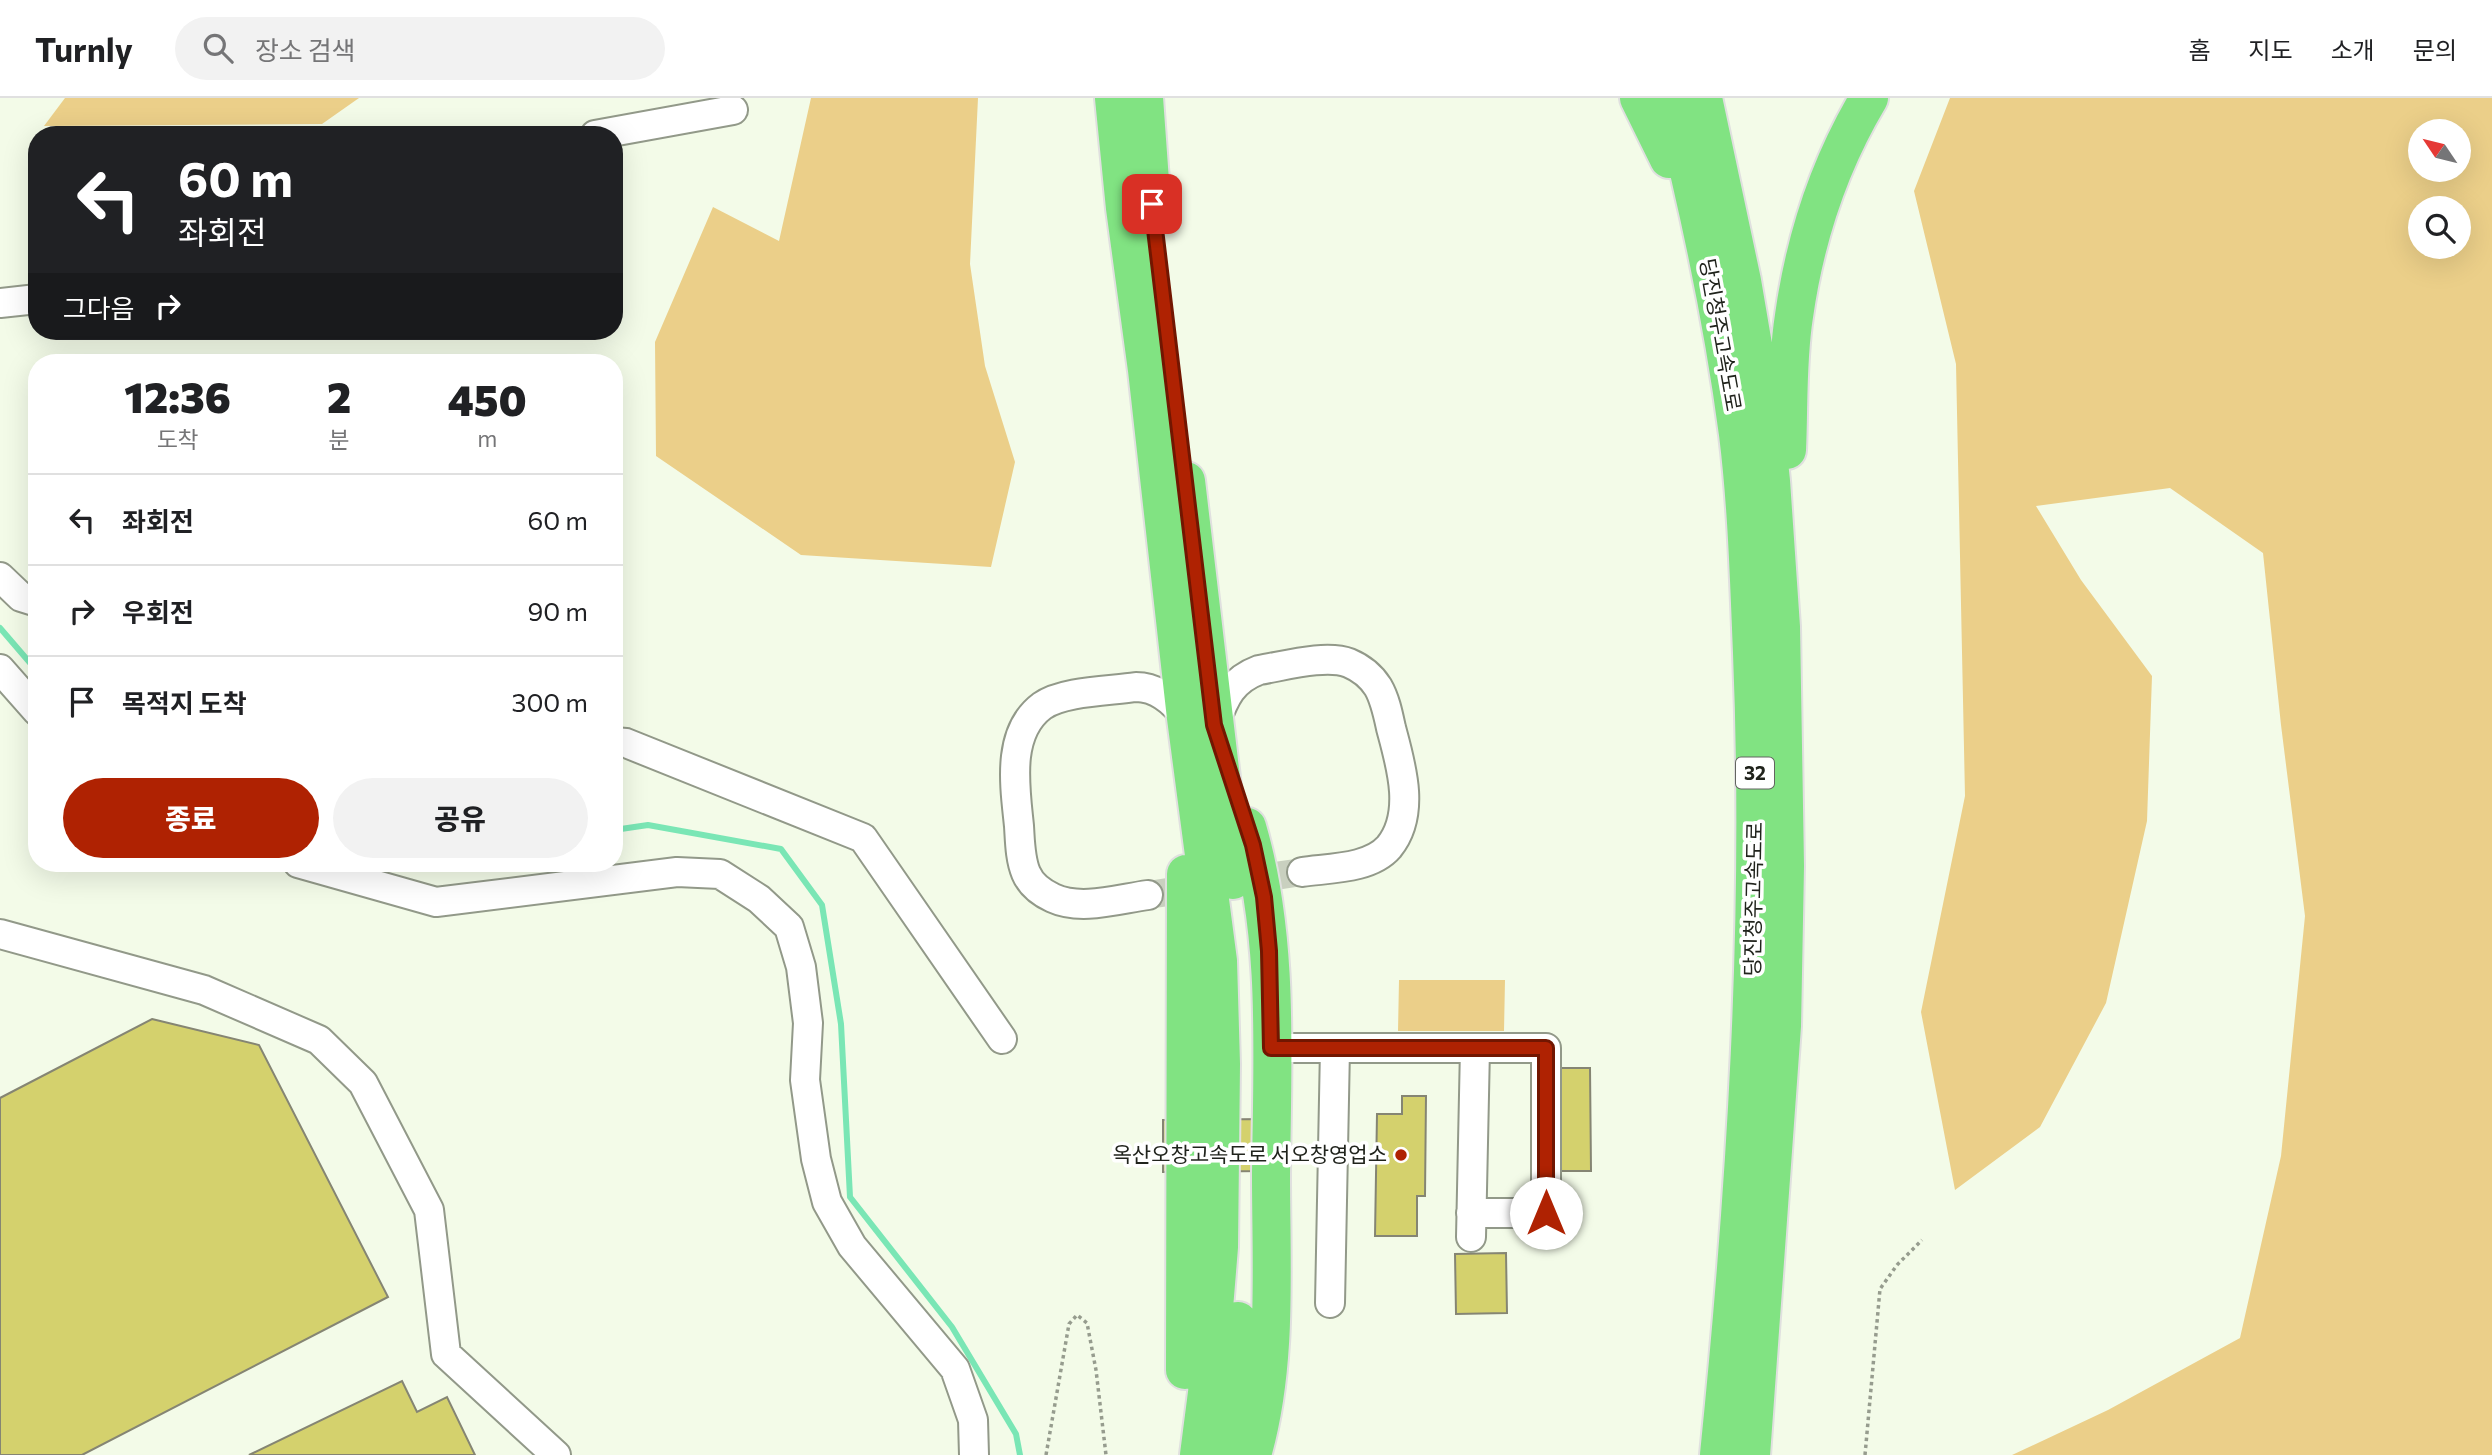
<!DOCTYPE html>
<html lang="ko">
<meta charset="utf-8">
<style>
:root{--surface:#fff;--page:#f2f2f2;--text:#202124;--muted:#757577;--line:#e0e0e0;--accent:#af2202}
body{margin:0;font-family:Commissioner,"Noto Sans KR",sans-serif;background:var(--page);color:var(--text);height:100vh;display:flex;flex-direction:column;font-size:26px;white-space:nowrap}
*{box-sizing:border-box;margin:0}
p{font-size:23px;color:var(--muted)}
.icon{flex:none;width:38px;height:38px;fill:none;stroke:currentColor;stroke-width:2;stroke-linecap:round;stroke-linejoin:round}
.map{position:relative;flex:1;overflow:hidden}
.panel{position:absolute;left:28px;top:256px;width:595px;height:518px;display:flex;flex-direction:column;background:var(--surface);border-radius:28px;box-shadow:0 7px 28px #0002}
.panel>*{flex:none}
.hud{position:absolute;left:28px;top:28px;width:595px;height:214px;border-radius:28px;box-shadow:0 7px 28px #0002;background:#202124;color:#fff;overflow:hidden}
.needle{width:46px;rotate:305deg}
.buttons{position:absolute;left:2408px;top:21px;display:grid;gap:14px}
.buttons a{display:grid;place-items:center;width:63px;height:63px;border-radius:50%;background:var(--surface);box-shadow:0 7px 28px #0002;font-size:35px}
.pin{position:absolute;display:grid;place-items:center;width:60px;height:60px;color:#fff;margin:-30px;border-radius:14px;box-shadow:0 4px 10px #0006}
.me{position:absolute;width:77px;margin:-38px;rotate:0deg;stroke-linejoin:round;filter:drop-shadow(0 0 5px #0008)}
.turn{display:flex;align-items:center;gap:24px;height:147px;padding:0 35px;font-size:32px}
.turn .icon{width:91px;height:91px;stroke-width:2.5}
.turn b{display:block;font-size:49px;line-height:60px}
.then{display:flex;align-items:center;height:66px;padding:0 35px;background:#0003;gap:14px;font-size:26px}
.eta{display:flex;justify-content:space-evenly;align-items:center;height:119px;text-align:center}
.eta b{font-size:42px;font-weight:800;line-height:49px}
.primary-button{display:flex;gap:14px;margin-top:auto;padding:14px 35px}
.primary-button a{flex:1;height:80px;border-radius:42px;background:var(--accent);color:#fff;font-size:28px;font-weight:800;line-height:80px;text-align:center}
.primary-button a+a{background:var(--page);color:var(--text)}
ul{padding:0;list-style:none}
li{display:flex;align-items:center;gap:21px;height:91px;padding:0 35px;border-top:2px solid var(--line)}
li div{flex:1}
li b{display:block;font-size:26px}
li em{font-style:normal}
header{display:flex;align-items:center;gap:42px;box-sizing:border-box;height:98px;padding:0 35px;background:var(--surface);border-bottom:2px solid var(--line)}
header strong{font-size:33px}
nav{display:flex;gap:38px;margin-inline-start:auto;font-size:24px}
.search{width:490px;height:63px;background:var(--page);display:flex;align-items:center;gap:18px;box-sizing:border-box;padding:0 24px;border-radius:38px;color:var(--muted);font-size:26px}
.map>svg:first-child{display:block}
.green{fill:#ebcf89;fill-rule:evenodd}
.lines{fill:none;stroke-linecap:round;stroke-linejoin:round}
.stream{stroke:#7ae6b5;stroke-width:6}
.building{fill:#d4d16d;stroke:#858573;stroke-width:2}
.minor-tunnel{stroke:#c9d0bf;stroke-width:28;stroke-dasharray:28 14;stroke-linecap:butt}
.minor-casing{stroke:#929989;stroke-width:32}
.highway-casing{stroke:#e0e0df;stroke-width:42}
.path{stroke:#969c8e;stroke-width:3.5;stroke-dasharray:3.5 3.5;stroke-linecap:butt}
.minor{stroke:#fff;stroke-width:28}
.highway{stroke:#81e382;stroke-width:38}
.route-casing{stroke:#721601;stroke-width:18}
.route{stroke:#af2202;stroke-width:12}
.poi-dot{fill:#af2202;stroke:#fff;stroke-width:2.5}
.labels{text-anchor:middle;stroke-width:7;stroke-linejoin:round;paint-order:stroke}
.shield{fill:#fff;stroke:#636560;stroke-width:2}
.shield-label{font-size:19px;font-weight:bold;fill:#20231c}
.street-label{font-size:21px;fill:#20231c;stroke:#fff}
.poi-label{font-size:21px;fill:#20231c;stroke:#fff;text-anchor:end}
</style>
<header>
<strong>Turnly</strong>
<div class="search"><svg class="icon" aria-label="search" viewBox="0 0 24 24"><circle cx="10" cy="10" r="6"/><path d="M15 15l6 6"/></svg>장소 검색</div>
<nav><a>홈</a><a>지도</a><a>소개</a><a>문의</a></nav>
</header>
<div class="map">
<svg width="2492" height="1357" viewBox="0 0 2492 1357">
<rect width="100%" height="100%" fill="#f3fbe8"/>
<path class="green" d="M65,0H359L322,26L44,28Z
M811,0H978L970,166L985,268L1015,364L991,469L801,457L656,358L655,244L713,109L779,143Z
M1950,0H2492V1357H2012L2108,1312L2240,1240L2281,1058L2305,818L2281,627L2263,455L2170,390L2036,408L2081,482L2152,578L2147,723L2106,905L2040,1029L1955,1092L1921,914L1965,698L1956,266L1914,93ZM2459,33V72H2420V33ZM2459,110V149H2420V110Z
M1399,882H1505L1504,933H1398Z"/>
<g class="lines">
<path class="stream" d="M0,530L37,573
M614,732L648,727L781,751L822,807L841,926L850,1099L952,1229L1016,1336L1020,1357"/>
</g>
<path class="building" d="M152,921L259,947L388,1199L82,1357H0V1000Z
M1559,970H1590L1591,1073H1559Z
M1402,998H1426L1425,1098H1417V1138H1375L1377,1016H1402Z
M1265,1021L1266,1073L1163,1074V1022Z
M1506,1155L1507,1215L1456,1216L1455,1156Z
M402,1283L417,1314L447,1299L475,1357H249Z"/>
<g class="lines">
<path class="minor-tunnel" d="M1148,797L1302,774"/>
<g class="minor-casing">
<path id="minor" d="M595,37L733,12
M0,205L37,201
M0,479L21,499L37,504
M0,571L37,613
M1215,625C1225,599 1232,582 1259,572C1284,568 1326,556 1349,565C1361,570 1371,578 1378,589C1385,601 1388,616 1391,630C1401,667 1416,716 1389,749C1370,771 1329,770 1302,774
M614,644L626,645L863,740L1002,941
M298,765L436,804L677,774L720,776L759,801L789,829L801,869L808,925L805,982L816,1061L827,1104L852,1148L955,1271L973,1322L974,1357
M1148,797C1118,801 1081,813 1053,800C1042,795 1031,787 1026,775C1020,761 1020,743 1019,728C1015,689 1006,635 1042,608C1063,593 1110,593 1136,589C1157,589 1174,604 1186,620
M0,836L204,892L319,942L363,985L429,1112L446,1256L556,1357
M1271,950H1475L1471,1139
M1471,1115H1546V950H1475
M1330,1205L1335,950"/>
</g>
<g class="highway-casing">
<path id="highway" d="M1114,0L1125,110L1147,272L1186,620L1218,863L1221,966L1219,1149L1207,1295L1199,1357
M1144,0L1152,111
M1639,0L1669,61
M1671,0C1699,110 1723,223 1738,336C1747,409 1749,482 1752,555C1763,823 1746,1091 1719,1357
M1703,0L1742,183L1762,300L1771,383L1781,529L1785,768L1782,928L1751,1357
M1787,352C1789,308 1787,262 1794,218C1805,140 1829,67 1869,0
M1186,383L1233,782
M1247,729C1280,841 1272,962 1271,1077C1271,1171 1278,1267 1252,1357
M1185,1272L1186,776
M1228,1357L1236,1284L1238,1223"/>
</g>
<path class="path" d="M1046,1357L1069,1226L1077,1217L1087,1225L1096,1272L1106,1357
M1865,1357L1880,1191L1897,1167L1922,1142"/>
<use href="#minor" class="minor"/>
<use href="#highway" class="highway"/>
</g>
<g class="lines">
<g class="route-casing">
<path id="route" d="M1152,106L1214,627L1253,747L1264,799L1269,853L1271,950H1546V1115"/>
</g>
<use href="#route" class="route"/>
</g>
<circle class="poi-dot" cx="1401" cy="1057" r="7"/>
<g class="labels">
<rect class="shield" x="1736" y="659.5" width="38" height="31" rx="5"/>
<g class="shield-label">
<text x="1755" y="682">32</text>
</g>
<g class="street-label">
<text transform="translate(1720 237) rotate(80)" y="7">당진청주고속도로</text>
<text transform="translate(1754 801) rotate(-89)" y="7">당진청주고속도로</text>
</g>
<g class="poi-label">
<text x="1387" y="1064">옥산오창고속도로 서오창영업소</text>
</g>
</g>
</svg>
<div class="buttons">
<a><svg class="needle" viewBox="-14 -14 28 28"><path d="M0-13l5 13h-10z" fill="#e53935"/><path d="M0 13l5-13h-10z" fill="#757577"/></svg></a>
<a><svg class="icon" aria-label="search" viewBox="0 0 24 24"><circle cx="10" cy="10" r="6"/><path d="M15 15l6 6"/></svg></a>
</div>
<div class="pin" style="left:1152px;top:106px;background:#d93025"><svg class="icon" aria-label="arrive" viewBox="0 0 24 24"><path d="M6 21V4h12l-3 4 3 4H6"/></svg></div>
<svg class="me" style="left:1546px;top:1115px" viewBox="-20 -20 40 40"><circle r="19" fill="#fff"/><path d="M0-13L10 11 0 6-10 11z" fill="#af2202"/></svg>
<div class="hud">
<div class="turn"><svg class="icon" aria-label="left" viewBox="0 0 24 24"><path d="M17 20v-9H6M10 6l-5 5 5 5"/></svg><div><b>60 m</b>좌회전</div></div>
<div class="then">그다음<svg class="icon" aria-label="right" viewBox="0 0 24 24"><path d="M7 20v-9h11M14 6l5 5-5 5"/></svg></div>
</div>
<section class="panel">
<div class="eta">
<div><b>12:36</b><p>도착</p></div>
<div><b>2</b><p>분</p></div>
<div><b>450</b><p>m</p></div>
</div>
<ul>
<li><svg class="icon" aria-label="left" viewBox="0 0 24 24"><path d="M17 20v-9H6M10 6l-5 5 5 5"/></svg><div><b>좌회전</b></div><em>60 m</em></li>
<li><svg class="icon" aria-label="right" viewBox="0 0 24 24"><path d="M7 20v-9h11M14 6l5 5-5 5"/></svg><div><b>우회전</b></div><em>90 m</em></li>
<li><svg class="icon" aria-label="arrive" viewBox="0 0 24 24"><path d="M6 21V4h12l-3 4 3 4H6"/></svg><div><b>목적지 도착</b></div><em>300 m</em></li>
</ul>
<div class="primary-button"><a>종료</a><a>공유</a></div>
</section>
</div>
